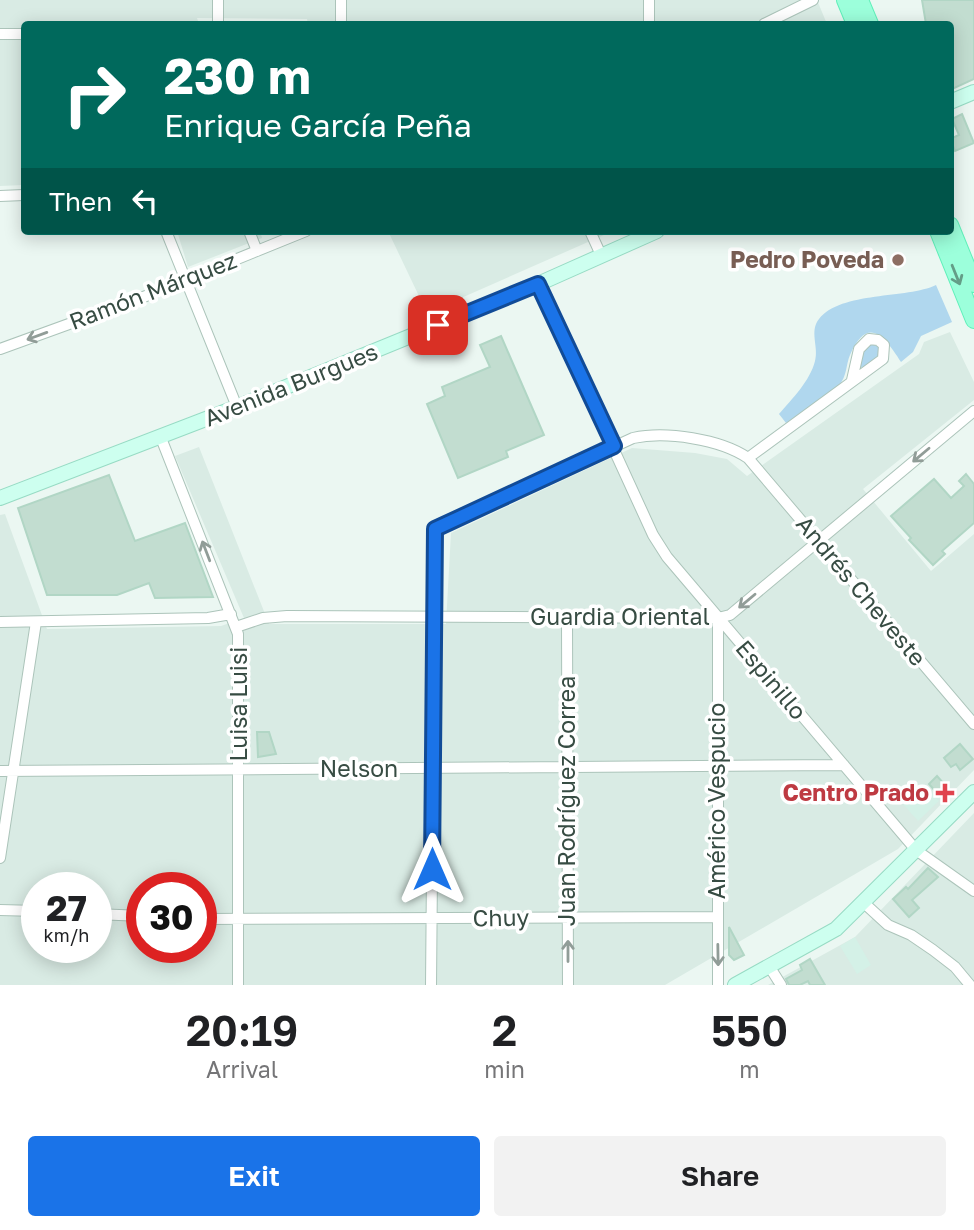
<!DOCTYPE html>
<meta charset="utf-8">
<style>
:root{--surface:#fff;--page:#f2f2f2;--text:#202124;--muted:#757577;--accent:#1a73e8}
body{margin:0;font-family:"Golos Text",sans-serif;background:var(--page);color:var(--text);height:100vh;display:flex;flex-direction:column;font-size:26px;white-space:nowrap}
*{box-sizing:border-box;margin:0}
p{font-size:23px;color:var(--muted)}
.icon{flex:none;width:38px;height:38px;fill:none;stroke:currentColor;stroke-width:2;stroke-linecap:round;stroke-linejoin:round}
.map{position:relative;height:985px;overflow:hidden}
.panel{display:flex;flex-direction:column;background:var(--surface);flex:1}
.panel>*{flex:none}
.guide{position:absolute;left:21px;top:21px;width:933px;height:214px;border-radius:7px;box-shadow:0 4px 18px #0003;background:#00695c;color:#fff;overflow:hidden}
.speed{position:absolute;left:21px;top:872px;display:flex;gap:14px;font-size:35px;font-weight:700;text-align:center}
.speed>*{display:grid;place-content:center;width:91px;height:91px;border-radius:50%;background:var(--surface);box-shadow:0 4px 18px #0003;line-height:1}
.speed small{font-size:18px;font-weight:400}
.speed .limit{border:10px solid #d22;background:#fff;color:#111}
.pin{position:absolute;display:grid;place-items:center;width:60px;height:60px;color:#fff;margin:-30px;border-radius:14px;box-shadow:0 4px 10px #0006}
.me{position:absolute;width:77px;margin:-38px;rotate:0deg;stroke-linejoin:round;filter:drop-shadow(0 0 5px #0008)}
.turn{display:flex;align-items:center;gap:24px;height:147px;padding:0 28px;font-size:32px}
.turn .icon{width:91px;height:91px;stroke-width:2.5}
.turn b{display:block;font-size:49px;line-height:60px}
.then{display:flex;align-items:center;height:66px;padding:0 28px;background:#0003;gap:14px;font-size:26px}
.eta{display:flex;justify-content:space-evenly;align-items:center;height:119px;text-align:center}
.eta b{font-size:42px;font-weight:600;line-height:49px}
.cta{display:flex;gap:14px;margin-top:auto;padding:14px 28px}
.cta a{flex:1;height:80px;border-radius:7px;background:var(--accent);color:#fff;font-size:28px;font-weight:600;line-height:80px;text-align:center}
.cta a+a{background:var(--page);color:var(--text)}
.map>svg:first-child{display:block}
.residential{fill:#d9ebe4;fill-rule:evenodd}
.education{fill:#d4f1e7}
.green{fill:#b0d7ee}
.building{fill:#c2ddd0;stroke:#b1d6c5;stroke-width:2}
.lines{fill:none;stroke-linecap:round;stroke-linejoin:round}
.street-casing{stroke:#acc4ba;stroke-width:12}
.secondary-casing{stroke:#97dbc4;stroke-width:16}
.primary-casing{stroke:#60f0ba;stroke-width:18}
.street{stroke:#fff;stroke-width:10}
.secondary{stroke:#cdffef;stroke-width:14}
.primary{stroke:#9cffdb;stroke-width:16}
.oneway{stroke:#649d87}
.oneway2{stroke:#919d98}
.route-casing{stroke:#114b97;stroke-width:18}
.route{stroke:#1a73e8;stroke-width:12}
.education-dot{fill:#8d6e63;stroke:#fff;stroke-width:2.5}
.health-dot{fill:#e0444e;stroke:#fff;stroke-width:2.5}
.labels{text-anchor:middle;stroke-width:7;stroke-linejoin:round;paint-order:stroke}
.education-label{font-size:23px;font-weight:bold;fill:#785e54;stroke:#fff;text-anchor:end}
.street-label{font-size:23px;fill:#374c43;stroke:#fff}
.health-label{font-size:23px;font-weight:bold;fill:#be3a42;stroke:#fff;text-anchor:end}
</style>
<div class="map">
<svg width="974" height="985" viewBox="0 0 974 985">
<rect width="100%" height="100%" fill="#ebf7f2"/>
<path class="residential" d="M0,0H817L827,24H308L307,19L197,18L199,24H24V185L0,186Z
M177,231H260L262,238L188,267Z
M388,231H613L427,313Z
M950,332L974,382V400L863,489L931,571L974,534V770L898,849L665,985H0V515L5,514L47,629L221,626L244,618L175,456L199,447L269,624H446L451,533L632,448L695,453L727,459L747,476L919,354L924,342ZM37,887H96V947H37ZM142,887H201V947H142Z
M974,813V985H768L855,937Z"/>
<path class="education" d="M922,784L939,801L918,821L902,803Z
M855,937L871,965L857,974L840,946Z"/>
<path class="green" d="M936,285L952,322L921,336L913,352L901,362C885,337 868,314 850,355C846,364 847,377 839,385C825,400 803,411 786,423L779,414C792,399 810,381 815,361C819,347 809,331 819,319C841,291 907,299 936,285Z
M870,344L878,346L879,355L863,368L860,367V356Z"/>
<path class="building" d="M922,0H974V79L950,90V24H926Z
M962,114L974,143L955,151L950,139L959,135L952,119Z
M501,336L544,435L506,451L508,457L458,478L427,404L445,396L442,387L490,367L480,345Z
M966,474L974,484V523L942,551L945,554L933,565L909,540L911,538L891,516L934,479L951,498L964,486L959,481Z
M109,475L135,541L185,523L213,597L155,598L149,583L117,595H47L18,508Z
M257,732H269L276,754L258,757Z
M960,744L973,759L960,770L956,764L951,767L944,758Z
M937,776L952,793L943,800L929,784Z
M928,868L938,877L912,900L919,908L909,917L893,899L906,887L908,889Z
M729,927L744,955L734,960L729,955Z
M810,959L825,985H810L808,981L800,985H789L786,979L802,970L800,965Z"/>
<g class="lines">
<g class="street-casing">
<path id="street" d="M341,0V24
M649,0V24
M218,24V0
M764,24L813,0
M0,34H24
M0,196L24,195
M166,231L237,407
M249,231L257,251
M590,231L601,255
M538,284L653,535L667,557L916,850L974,891
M0,349L146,296L306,231
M161,438L238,634V985
M748,458L974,724
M567,617L568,985
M0,622L208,618L231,614
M236,627L263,618L287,616L718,618L730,615L974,411
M0,771L844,765
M0,858L36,622
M864,903L888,925L911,935L933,950L955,967L970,985
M0,910L37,911
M96,914L142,916
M201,919L717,917
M769,966L781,985
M431,985L435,529L633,438C666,431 720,439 748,458L883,359L884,345L878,340L869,339L859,349L852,380
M718,985V618"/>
</g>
<g class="secondary-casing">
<path id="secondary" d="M950,102L974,92
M0,498L237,407L538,284L657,231
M735,985L836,929L974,792"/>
</g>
<g class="primary-casing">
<path id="primary" d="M845,0L855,24
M860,0L870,24
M950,225L974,284
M938,231L974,320"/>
</g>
<use href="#street" class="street"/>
<use href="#secondary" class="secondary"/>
<use href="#primary" class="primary"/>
</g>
<defs><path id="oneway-shaft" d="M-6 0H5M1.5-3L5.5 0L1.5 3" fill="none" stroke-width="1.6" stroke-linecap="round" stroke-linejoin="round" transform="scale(1.75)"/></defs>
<use class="oneway" href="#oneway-shaft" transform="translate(956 275) rotate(68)"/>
<g class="oneway2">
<use href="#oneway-shaft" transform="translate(37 336) rotate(160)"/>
<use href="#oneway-shaft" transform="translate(921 455) rotate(140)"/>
<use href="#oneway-shaft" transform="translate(206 551) rotate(-111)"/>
<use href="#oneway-shaft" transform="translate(747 601) rotate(140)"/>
<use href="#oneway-shaft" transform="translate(568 951) rotate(-90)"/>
<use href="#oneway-shaft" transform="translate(718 955) rotate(89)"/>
</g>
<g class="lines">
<g class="route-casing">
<path id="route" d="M432,869L435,529L614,446L538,284L438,325"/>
</g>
<use href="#route" class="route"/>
</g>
<circle class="education-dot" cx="898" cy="260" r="7"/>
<path class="health-dot" d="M941.5 782.5h7v7h7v7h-7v7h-7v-7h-7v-7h7z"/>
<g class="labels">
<g class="education-label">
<text x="884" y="268">Pedro Poveda</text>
</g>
<g class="street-label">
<text transform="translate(153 291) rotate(-21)" y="8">Ramón Márquez</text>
<text transform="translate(291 385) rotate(-22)" y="8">Avenida Burgues</text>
<text transform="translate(861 591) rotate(50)" y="8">Andrés Cheveste</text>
<text x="620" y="625">Guardia Oriental</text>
<text transform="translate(771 680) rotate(50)" y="8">Espinillo</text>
<text transform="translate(239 704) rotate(-90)" y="8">Luisa Luisi</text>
<text x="359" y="777">Nelson</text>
<text transform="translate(567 801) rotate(-90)" y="8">Juan Rodríguez Correa</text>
<text transform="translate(717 801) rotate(-90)" y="8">Américo Vespucio</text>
<text transform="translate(501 918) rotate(-1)" y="8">Chuy</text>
</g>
<g class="health-label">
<text x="929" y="801">Centro Prado</text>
</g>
</g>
</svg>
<div class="speed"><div>27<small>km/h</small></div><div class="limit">30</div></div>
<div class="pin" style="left:438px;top:325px;background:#d93025"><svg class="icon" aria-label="arrive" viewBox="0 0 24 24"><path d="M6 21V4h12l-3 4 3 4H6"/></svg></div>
<svg class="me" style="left:432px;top:869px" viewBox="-20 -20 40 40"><path d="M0-17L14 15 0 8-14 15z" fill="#1a73e8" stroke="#fff" stroke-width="4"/></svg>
<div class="guide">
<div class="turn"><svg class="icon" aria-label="right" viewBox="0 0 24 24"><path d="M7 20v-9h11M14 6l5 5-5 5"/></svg><div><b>230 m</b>Enrique García Peña</div></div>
<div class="then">Then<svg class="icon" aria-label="left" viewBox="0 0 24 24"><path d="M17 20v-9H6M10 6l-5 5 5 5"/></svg></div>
</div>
</div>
<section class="panel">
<div class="eta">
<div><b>20:19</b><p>Arrival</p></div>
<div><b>2</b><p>min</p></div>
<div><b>550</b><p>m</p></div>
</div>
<div class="cta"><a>Exit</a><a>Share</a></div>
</section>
